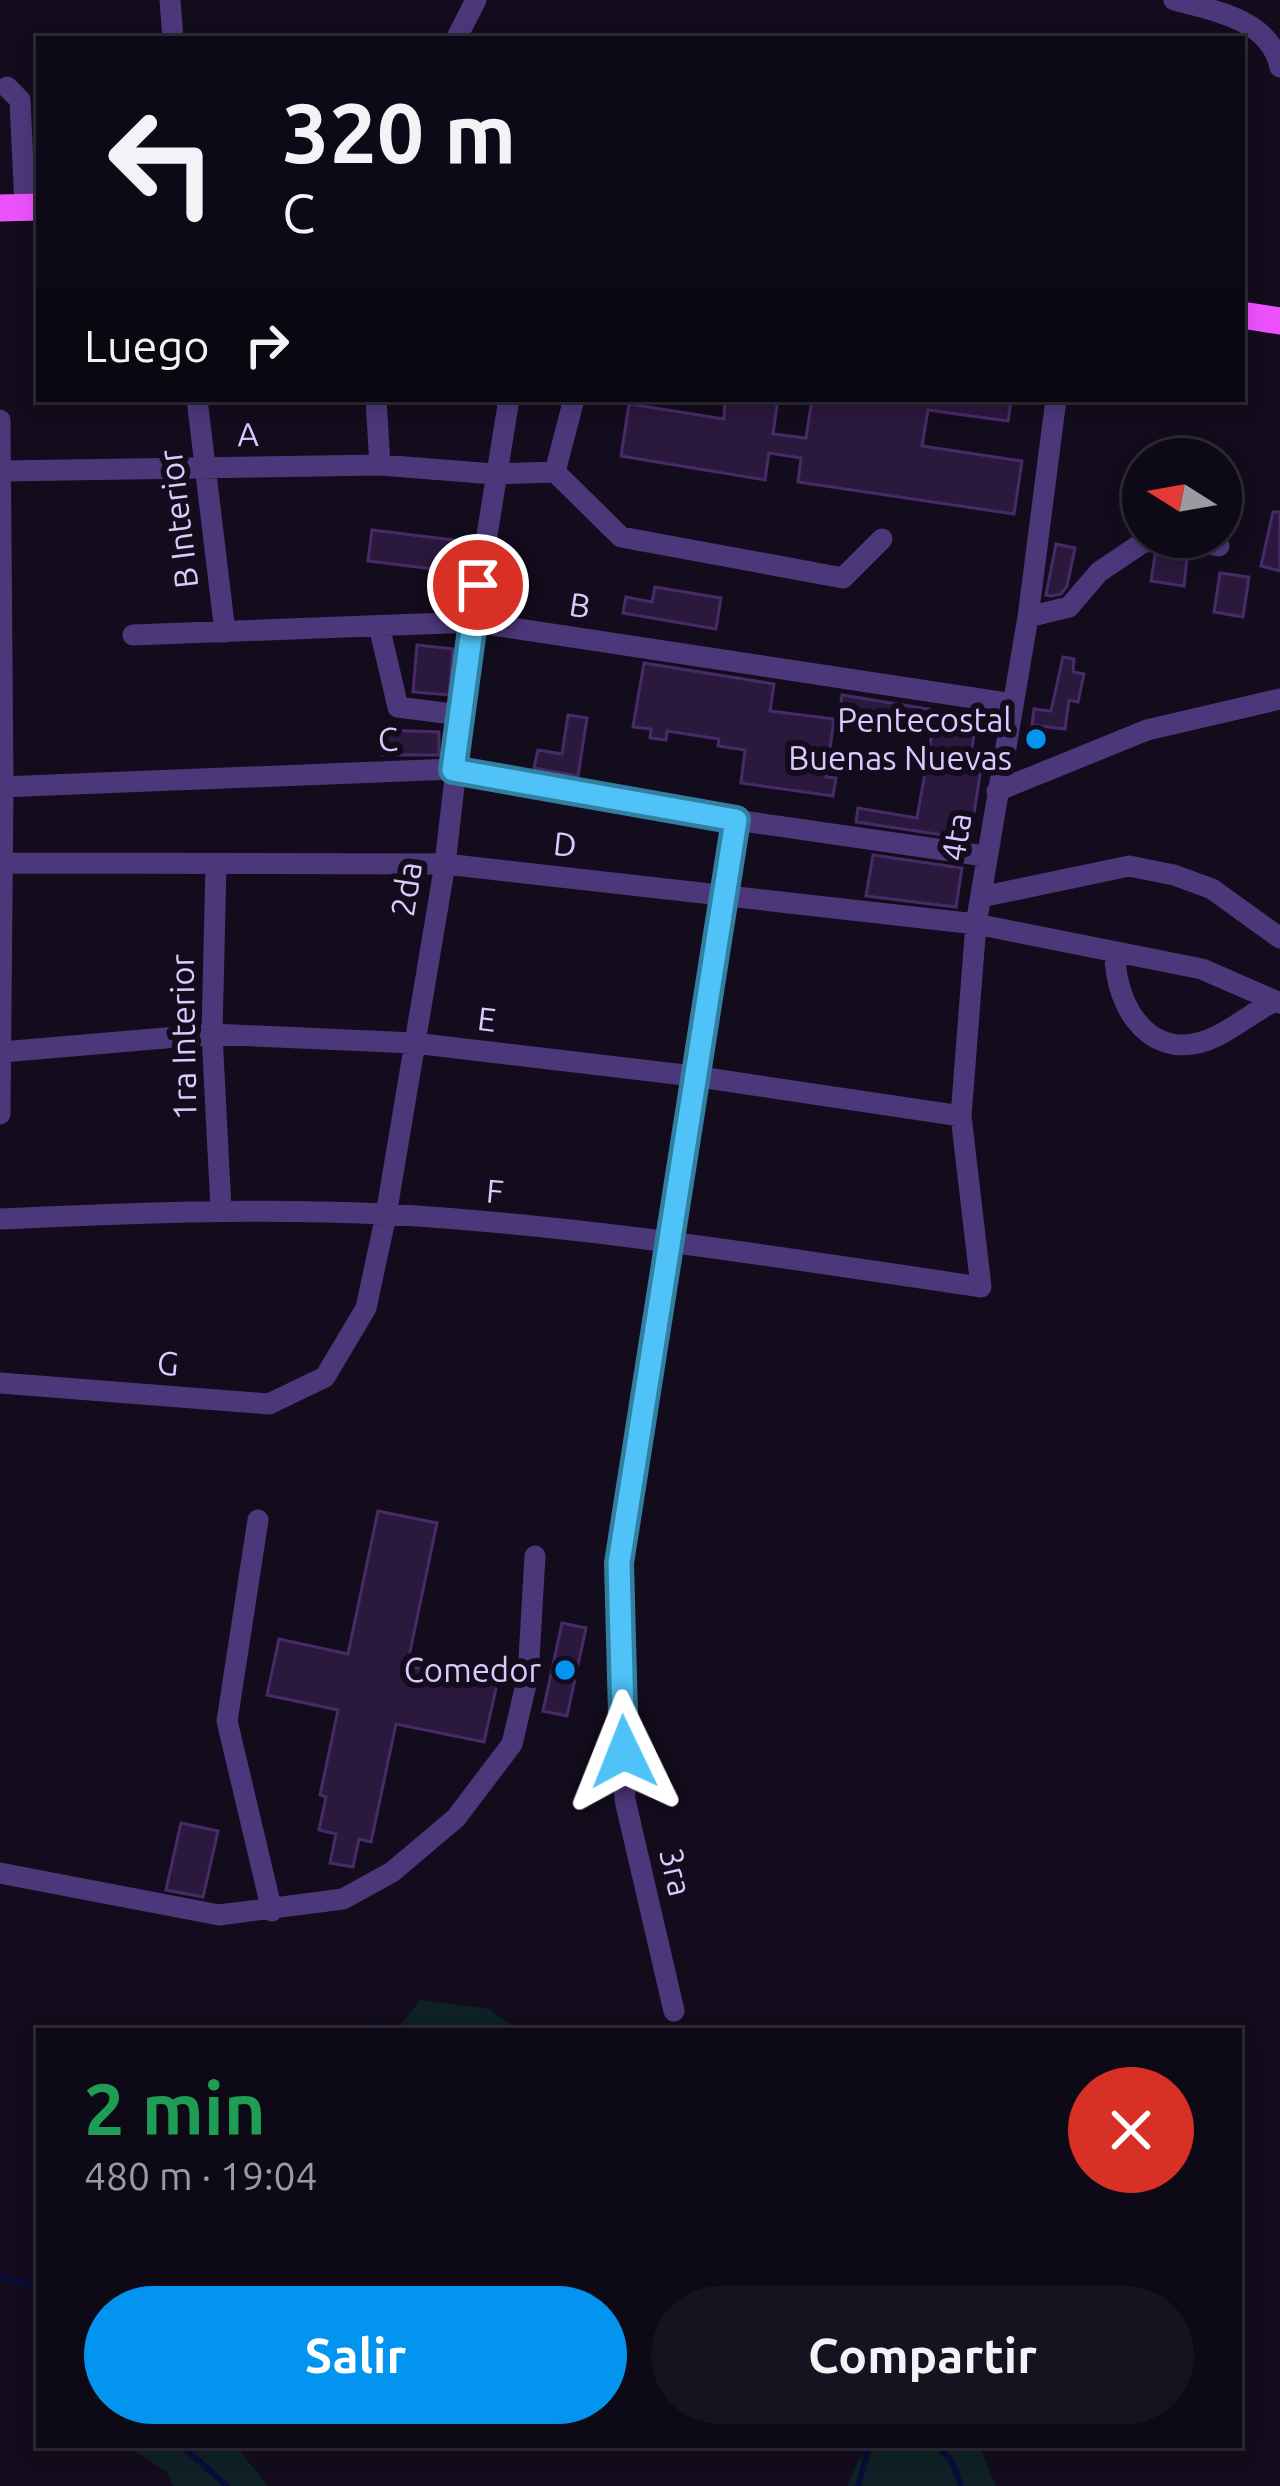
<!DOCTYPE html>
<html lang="es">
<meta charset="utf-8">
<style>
:root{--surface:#0e0916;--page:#17121f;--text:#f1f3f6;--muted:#9b9aa1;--line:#2e2a35;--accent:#0394ef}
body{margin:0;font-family:Ubuntu,sans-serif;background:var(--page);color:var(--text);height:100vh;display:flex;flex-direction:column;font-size:45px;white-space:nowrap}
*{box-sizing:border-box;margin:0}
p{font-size:39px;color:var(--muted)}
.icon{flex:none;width:66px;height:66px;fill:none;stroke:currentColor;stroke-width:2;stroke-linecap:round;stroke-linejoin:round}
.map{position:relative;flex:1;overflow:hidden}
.drawer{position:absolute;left:36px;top:2028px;width:1206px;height:420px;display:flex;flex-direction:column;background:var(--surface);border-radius:0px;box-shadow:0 6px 18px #0003,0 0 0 3px var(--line)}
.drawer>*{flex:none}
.banner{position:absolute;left:36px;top:36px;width:1209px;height:366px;border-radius:0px;box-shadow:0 6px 18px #0003,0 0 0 3px var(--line);background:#0e0916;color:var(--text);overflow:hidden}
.needle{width:78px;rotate:281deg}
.controls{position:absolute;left:1122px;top:438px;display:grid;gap:24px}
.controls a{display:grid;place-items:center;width:120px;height:120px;border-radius:50%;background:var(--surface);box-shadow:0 6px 18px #0003,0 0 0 3px var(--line);font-size:60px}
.pin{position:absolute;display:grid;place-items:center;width:102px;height:102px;color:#fff;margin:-51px;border:6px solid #fff;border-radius:50%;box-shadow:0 3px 12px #0007}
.me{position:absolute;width:132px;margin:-66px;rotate:358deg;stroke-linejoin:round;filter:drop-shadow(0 0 9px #0008)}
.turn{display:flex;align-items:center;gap:42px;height:252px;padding:0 48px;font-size:54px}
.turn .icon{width:156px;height:156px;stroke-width:2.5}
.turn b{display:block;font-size:84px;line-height:102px}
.then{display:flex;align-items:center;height:114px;padding:0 48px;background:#0003;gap:24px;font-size:45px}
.round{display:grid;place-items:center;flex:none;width:126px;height:126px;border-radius:63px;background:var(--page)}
.head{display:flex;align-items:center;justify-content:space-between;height:204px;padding:0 48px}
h1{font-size:72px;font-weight:700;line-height:90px;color:#1e9e55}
.primary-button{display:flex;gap:24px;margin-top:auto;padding:24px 48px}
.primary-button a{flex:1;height:138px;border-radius:72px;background:var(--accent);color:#fff;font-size:48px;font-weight:700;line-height:138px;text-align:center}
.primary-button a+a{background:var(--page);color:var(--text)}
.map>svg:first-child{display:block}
.green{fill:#0f2126}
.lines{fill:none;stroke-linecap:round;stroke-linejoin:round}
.stream{stroke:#090d38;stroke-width:6}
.building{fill:#2a183d;stroke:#492a69;stroke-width:3}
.minor{stroke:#4d377b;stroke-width:21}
.major{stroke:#ed51fd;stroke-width:27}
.route-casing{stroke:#337fa1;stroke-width:30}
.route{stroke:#4fc3f7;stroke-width:21}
.poi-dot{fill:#0394ef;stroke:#130c1d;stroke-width:4.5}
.labels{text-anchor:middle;stroke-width:12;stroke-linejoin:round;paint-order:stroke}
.street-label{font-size:33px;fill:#dec8fe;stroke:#130c1d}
.poi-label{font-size:33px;fill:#dec8fe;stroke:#130c1d;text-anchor:end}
</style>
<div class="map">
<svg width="1280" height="2486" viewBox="0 0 1280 2486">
<rect width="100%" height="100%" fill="#130c1d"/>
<path class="green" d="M420,2000L489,2009L512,2026L507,2031H396Z
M125,2445H236L267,2486H173L168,2473Z
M874,2445H979L996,2486H847L858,2461Z"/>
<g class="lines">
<path class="stream" d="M371,2031L377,2025
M0,2276L39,2287
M181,2445L227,2486
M937,2445L952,2462L961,2486
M858,2486L870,2445"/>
</g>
<path class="building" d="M725,399H778L773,434L806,438L812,399H986L1011,402L1008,421L928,410L922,446L1022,461L1014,514L798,482L801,458L769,453L765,480L621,456L629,404L724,419Z
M1273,512H1280V571L1261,566Z
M372,530L462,541L458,572L368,561Z
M1056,544L1075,548L1067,586L1061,594L1051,596L1046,595Z
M1160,554L1187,558L1184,586L1151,581L1155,555Z
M1220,573L1249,577L1243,617L1214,612Z
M655,587L721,598L716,629L623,613L626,597L652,602Z
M417,645L453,649L449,695L413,692Z
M1063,657L1074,659L1073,672L1084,674L1078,702L1069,700L1065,729L1032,725L1034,709L1051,711Z
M644,663L774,684L770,711L834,719L826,777L836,778L833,796L741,783L745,750L718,746L719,739L667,731L666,740L650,738L651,729L633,727Z
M842,695L977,717L970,760L982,762L970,839L856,822L858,808L917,818L932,733L839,718Z
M568,715L587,718L578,776L534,768L538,750L562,754Z
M384,730L439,732V755H383Z
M873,855L962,868L956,907L866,896Z
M378,1511L437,1523L407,1666L497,1684L484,1742L396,1724L371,1842L359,1839L353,1867L330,1863L336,1834L319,1830L326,1797L320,1795L338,1710L267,1695L279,1639L348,1654Z
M562,1623L586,1628L567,1716L543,1711Z
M181,1823L218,1831L203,1897L166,1890Z"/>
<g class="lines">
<path class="minor" d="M170,0L173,39
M1174,0C1214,11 1270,19 1280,67
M456,39L476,0
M7,87L20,100L25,207
M197,399L225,632
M376,399L380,465
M574,399L555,472L621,537L843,578L882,539
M0,420L3,785L0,1114
M3,471L380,465L494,474L555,472
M1179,537L1219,546
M1028,617L1069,607L1099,572L1142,543L1165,537
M379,626L398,707L460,715
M133,635L473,622L1013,704
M0,787L453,769L736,820L985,856
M997,791L1147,730L1280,699
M3,863L445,864L976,924L1202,969L1280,1003
M216,864L212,1034L221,1209
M981,897L1129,866L1174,875L1212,889L1280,938
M1115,953C1115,1011 1154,1067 1217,1036C1237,1026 1255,1011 1275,1001
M2,1052L212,1034L414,1043L693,1076L961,1116
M0,1219C128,1213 255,1208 383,1214C584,1225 782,1258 981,1287L961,1116L976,924L1028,617L1056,399
M0,1383L269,1404L325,1377L366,1308L386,1215L445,864L473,622L509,399
M258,1520L227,1721L272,1911
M0,1873L219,1915L343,1899L392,1872L456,1818L512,1744L528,1676L535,1556
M674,2011L625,1800L618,1563L736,820"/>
<path class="major" d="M0,208L39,207
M1242,315L1280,321"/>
</g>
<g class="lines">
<g class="route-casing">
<path id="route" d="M478,585L453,770L736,820L619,1563L624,1752"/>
</g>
<use href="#route" class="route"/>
</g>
<g class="poi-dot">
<circle cx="1036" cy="739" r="12"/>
<circle cx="565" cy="1670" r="12"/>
</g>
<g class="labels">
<g class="street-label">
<text transform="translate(248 434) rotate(-1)" y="12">A</text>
<text transform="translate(178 519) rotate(-97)" y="12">B Interior</text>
<text transform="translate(580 605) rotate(9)" y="12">B</text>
<text transform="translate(388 739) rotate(-2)" y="12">C</text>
<text transform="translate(956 837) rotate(-81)" y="12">4ta</text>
<text transform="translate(565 844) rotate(6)" y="12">D</text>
<text transform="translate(406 889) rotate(-81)" y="12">2da</text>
<text transform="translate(487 1019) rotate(7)" y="12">E</text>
<text transform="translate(183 1037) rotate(-91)" y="12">1ra Interior</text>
<text transform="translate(495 1191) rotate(5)" y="12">F</text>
<text transform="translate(168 1363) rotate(5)" y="12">G</text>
<text transform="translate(676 1872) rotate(77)" y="12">3ra</text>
</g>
<g class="poi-label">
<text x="1012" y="732">Pentecostal<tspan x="1012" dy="38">Buenas Nuevas</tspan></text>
<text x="541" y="1682">Comedor</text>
</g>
</g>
</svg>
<div class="controls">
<a><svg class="needle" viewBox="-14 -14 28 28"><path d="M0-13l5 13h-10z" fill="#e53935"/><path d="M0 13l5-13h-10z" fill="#9b9aa1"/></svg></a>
</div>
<div class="pin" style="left:478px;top:585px;background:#d93025"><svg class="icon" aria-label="arrive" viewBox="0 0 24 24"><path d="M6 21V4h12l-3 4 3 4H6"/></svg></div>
<svg class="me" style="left:624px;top:1752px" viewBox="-20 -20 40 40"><path d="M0-17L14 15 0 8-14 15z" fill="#4fc3f7" stroke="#fff" stroke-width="4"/></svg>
<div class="banner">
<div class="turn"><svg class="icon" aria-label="left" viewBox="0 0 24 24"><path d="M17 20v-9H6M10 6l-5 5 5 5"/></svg><div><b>320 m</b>C</div></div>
<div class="then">Luego<svg class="icon" aria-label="right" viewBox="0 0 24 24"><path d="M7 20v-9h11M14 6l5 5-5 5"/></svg></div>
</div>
<section class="drawer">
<div class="head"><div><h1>2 min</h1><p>480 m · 19:04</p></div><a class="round" style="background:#d93025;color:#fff"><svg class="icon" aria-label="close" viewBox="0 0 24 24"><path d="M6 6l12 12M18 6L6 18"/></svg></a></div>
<div class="primary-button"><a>Salir</a><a>Compartir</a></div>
</section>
</div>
